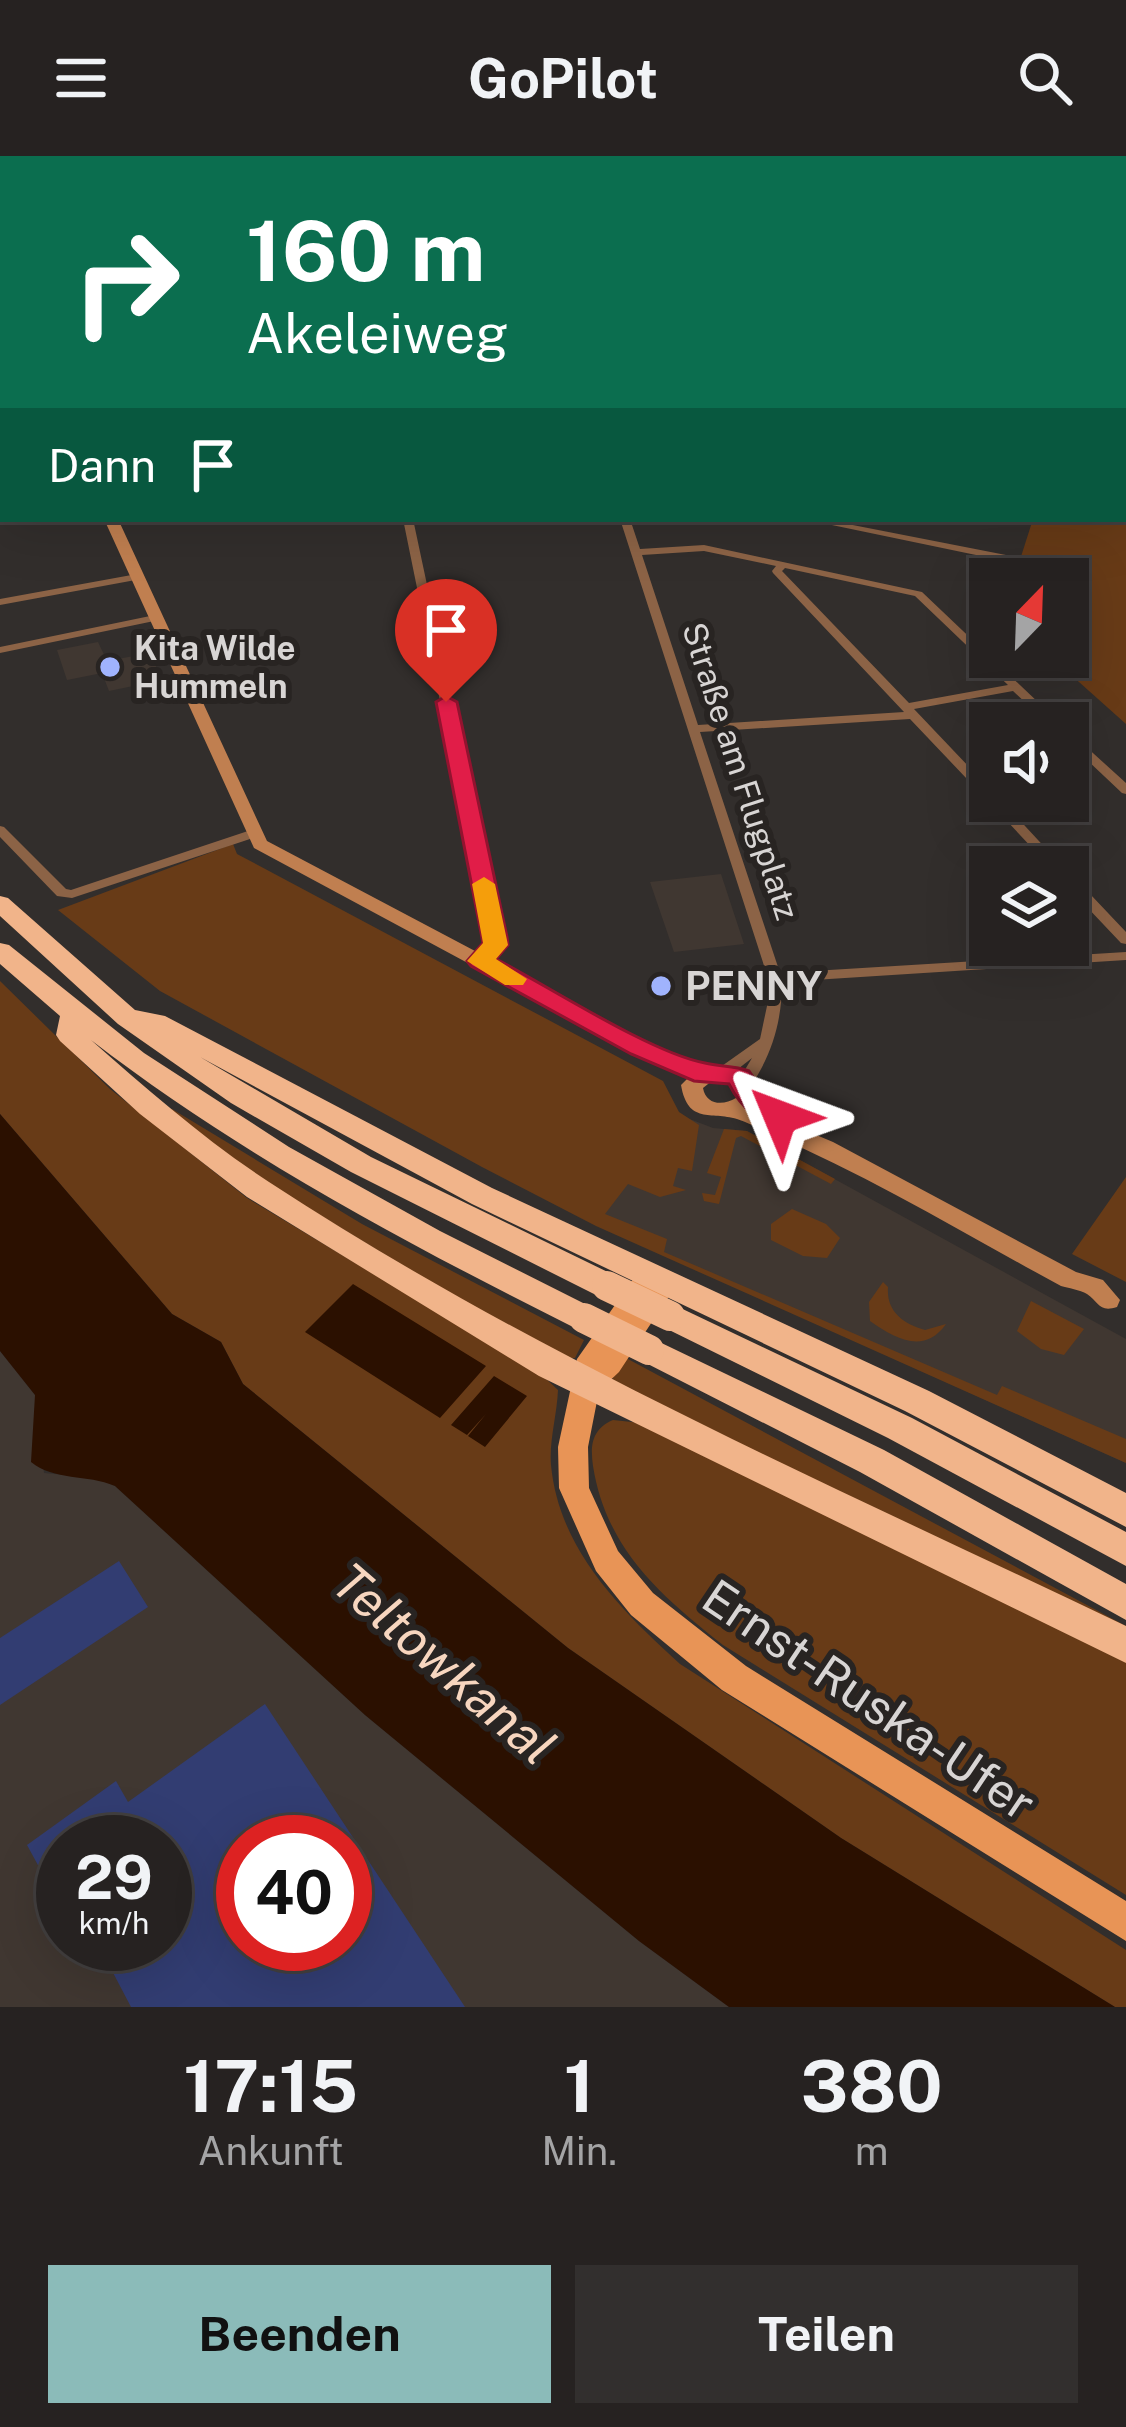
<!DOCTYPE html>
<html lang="de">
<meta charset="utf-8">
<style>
:root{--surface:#262221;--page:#322f2e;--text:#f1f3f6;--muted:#a4a4a5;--line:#423f3f;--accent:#8bbbb9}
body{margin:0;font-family:"Public Sans",sans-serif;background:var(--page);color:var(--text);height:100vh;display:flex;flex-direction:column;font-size:45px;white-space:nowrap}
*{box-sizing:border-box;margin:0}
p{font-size:39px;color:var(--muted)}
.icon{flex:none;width:66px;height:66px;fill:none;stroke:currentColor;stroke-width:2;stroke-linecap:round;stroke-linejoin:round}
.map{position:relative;height:1851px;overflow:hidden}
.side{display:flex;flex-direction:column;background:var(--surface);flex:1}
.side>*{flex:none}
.banner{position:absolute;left:0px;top:0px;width:1128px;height:366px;box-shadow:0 12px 48px #0002,0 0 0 3px var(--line);background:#0b6e4f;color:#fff;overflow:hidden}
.needle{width:78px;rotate:23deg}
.controls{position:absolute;left:969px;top:402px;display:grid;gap:24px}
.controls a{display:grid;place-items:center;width:120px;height:120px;border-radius:0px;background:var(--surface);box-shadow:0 12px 48px #0002,0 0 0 3px var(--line);font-size:60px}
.speed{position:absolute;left:36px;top:1659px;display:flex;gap:24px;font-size:60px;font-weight:700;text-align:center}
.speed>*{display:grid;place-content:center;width:156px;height:156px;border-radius:50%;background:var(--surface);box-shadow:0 12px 48px #0002,0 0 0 3px var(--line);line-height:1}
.speed small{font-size:30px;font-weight:400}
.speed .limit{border:18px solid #d22;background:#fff;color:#111}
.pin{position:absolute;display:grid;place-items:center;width:102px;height:102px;color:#fff;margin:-123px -51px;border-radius:50% 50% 50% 0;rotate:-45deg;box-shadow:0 0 12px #0007}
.pin .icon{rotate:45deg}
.me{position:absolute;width:132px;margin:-66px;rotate:314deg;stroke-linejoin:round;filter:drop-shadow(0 0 9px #0008)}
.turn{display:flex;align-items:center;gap:42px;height:252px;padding:0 48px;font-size:54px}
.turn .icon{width:156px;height:156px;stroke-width:2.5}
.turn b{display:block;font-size:84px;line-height:102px}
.then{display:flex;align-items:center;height:114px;padding:0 48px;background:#0003;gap:24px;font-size:45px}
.eta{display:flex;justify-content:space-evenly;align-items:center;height:204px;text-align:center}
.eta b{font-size:72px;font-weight:700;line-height:84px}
.primary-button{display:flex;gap:24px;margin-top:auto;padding:24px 48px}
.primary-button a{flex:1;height:138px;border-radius:0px;background:var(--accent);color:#111;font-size:48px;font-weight:700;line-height:138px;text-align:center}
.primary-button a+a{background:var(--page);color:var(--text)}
header{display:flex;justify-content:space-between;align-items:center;height:156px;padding:0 48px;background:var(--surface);font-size:54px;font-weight:700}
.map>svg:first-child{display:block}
.built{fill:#403731;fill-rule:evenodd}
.green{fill:#683b17}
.water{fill:#2b1000}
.building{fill:#323d72;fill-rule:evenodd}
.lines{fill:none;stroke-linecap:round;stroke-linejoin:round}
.street{fill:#8c6346;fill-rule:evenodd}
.secondary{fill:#c07f50;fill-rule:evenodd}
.primary{fill:#e89456;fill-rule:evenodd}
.highway{fill:#f1b48a;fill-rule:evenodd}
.tram{stroke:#a8a4a3;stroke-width:3}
.highway-bridge{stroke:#f1b48a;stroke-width:30}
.route{fill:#e11d48;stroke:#92132f;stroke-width:3}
.slow{fill:#f59e0b}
.poi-dot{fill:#a0b3fd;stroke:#282422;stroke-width:4.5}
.labels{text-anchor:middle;stroke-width:12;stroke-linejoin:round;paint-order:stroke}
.far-poi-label{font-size:33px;font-weight:bold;fill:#d8d5d4;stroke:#282422;text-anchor:start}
.far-street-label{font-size:33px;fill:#d8d5d4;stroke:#282422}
.poi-label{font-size:39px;font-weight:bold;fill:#d8d5d4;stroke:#282422;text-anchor:start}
.near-street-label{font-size:48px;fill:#d8d5d4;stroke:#282422}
.near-water-label{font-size:51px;font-style:italic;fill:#f7d6bf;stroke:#282422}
</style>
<header><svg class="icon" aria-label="menu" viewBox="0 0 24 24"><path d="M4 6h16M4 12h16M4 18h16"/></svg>GoPilot<svg class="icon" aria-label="search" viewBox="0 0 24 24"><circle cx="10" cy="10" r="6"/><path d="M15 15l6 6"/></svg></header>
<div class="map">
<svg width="1126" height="1851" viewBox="0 0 1126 1851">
<rect width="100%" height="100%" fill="#322e2c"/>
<path class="built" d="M98,486L107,505L150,497L162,524L109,535L102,517L67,524L57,494Z
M721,718L744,788L674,796L650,726Z
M687,962L713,972L747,975L1126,1183V1307L585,1064Z
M0,1195L35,1239L44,1317L96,1322L115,1330L365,1559L639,1785L729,1851H0ZM63,1686H165V1788H63ZM243,1686H345V1788H243Z"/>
<path class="green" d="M1126,36V568L1051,501H1068V423H1019L1022,411L1018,410L1033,363H1125Z
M233,688L237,698L663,925L679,956L699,969L692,1015L678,1012L673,1030L686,1034L660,1041L628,1028L605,1058L667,1083L664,1096L997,1239L1002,1230L1126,1283V1307L596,1070L482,1011L160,835L58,754Z
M0,825L110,933L247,1042L542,1219L558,1234C557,1259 549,1285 551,1309C559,1394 621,1454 680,1508L1126,1794V1851H1115L841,1682L568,1492L243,1228L221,1186L172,1158L0,958Z
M172,953L362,1068L584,1184L575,1202H556L273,1031L169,956Z
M724,973L747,975L835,1023L831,1028L741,980L736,982L719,1048L704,1045L702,1037L715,1039L721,1021L707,1017Z
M1126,1021V1126L1072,1098Z
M792,1053L826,1068L840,1082L827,1102L803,1100L771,1084V1068Z
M883,1126L888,1131C886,1155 903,1168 925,1174L946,1168C924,1199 896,1183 870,1165L869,1146Z
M1031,1145L1084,1173L1064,1199L1041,1193L1017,1175Z
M626,1202L1126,1470V1477L611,1225Z
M613,1264L641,1267L1126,1504V1739L723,1489C661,1440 606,1393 593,1310C590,1289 592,1273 613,1264Z"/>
<path class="water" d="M0,958L172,1158L221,1186L243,1228L568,1492L841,1682L1115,1851H729L639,1785L365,1559L115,1330C87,1318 54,1325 31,1306L35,1239L0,1195Z
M353,1128L486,1210L440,1262L305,1176Z
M494,1220L527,1240L485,1291L468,1280L486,1258L467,1279L451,1269Z"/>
<path class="building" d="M119,1405L148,1451L0,1549V1482Z
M265,1548L356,1686L465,1851H131L98,1788H165V1686H63V1721L52,1700L39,1711L27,1689L116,1625L128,1646ZM243,1686H345V1788H243Z"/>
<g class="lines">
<path class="street" d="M401,0H407L409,3H403Z
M536,0H542L541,3H535Z
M3,38V42L0,43V39Z
M0,82L3,83V90L0,89Z
M0,231H3V236H0Z
M403,363H413L502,781C503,793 491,806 480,809L473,805L489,788L488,781Z
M620,363H630L640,393L704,389L922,436L1060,567H1047L1013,535L914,553L990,633V645H1002L1063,711H1050L991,648L989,645L990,644L986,643L910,563L700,576L780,817L1126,796V804L782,826C782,865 772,899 750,931L745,932L737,927L752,902L729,920H719L717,916L719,912L760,883L767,850L768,822ZM704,395L776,410L772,415L773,417L904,556L698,569L642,399ZM785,412L915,440L1008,529L909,547L782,415Z
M803,363H822L1011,400L1016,403L1002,410L976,399Z
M137,418L141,419V423L0,449V443Z
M155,459L159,460V464L0,497V491Z
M1068,577L1072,578L1126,627V638L1122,637L1068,586Z
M0,670L4,671L66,733L71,734L248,675H256L258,678L256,681L72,742L57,740L0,681Z
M1068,719L1073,720L1126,776V788L1121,787L1068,731Z"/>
<path class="secondary" d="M302,0H311L313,3H304Z
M3,153V159L0,160V154Z
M104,363H118L267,685L647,886L705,910L747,917L760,934L752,952L833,986L1076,1116L1103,1124L1120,1144L1117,1151C1099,1157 1099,1146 1087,1138C1080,1134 1068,1132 1061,1130C965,1078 871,1021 771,978C760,973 749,967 737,963C711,955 688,969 681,929L690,920L633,896L254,692ZM713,924L733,928L738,935L736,942C723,950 706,949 703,932Z"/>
<path class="primary" d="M644,1119L667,1129L671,1137L619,1216L599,1235L588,1291L589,1332L618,1395L653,1437L746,1510L1126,1745V1785L722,1534L631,1459L596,1415L559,1332L558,1291L577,1203L634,1122Z"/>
<path class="highway" d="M0,740L8,742L135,854L165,860L492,1032L929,1235L1126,1337V1371L905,1255L472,1048L200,901L371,1001L618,1121L622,1130L618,1139L607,1142L596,1139L351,1016L231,947L118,868L0,760Z
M0,787L9,789L144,897L289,991L440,1075L595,1153L600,1162L595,1171L584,1175L573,1171C406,1087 240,999 91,884C148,934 206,985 269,1026C539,1203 836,1331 1126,1470V1507L539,1220L247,1041L140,958L60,885L56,879L60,860L0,808Z
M670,1147L912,1262L1126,1376V1410L888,1282L659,1169L654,1160L659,1151Z
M649,1181L884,1294L1126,1428V1464L860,1316L638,1203L633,1194L638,1185Z"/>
<path class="tram" d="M676,3L685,0"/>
<path class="highway-bridge" d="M607,1130L670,1160
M584,1162L649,1194"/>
</g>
<path class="route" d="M446,540L457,546L507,781L508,789L496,803C548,830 651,897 705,907C720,911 733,909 749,915C761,936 782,942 794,961L790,968C764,975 740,950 729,928L694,925L631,898L471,810L467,805L483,787L436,546Z"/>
<path class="slow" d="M484,721L495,728L508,789L496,803L527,823L523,829H505L467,805L483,787L472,728Z"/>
<g class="poi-dot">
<circle cx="110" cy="511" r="12"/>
<circle cx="661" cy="830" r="12"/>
</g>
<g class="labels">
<g class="far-poi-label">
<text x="134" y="504">Kita Wilde<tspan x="134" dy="38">Hummeln</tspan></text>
</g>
<g class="far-street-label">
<text transform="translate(741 615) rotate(72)" y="12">Straße am Flugplatz</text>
</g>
<g class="poi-label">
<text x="685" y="844">PENNY</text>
</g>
<g class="near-street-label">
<text transform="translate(869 1544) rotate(34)" y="17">Ernst-Ruska-Ufer</text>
</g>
<g class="near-water-label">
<text transform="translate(444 1508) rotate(41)" y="18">Teltowkanal</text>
</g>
</g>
</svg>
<div class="controls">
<a><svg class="needle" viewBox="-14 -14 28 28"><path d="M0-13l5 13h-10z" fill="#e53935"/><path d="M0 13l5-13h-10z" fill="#a4a4a5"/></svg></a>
<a><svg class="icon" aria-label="sound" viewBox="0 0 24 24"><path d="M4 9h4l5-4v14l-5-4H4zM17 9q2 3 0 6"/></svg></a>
<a><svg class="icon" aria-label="layers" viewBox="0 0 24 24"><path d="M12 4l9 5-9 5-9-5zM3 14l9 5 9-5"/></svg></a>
</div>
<div class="speed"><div>29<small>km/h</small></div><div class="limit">40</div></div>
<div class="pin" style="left:446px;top:546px;background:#d93025"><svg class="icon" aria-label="arrive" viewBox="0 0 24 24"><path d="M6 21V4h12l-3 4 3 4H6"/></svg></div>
<svg class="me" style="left:780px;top:961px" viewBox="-20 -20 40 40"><path d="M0-17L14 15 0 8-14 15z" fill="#e11d48" stroke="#fff" stroke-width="4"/></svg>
<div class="banner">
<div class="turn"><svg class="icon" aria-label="right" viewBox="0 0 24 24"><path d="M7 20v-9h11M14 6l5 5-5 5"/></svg><div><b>160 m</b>Akeleiweg</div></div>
<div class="then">Dann<svg class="icon" aria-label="arrive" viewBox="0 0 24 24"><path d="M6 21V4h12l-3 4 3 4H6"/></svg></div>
</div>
</div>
<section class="side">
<div class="eta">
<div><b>17:15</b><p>Ankunft</p></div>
<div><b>1</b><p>Min.</p></div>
<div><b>380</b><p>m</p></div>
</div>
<div class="primary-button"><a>Beenden</a><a>Teilen</a></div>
</section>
